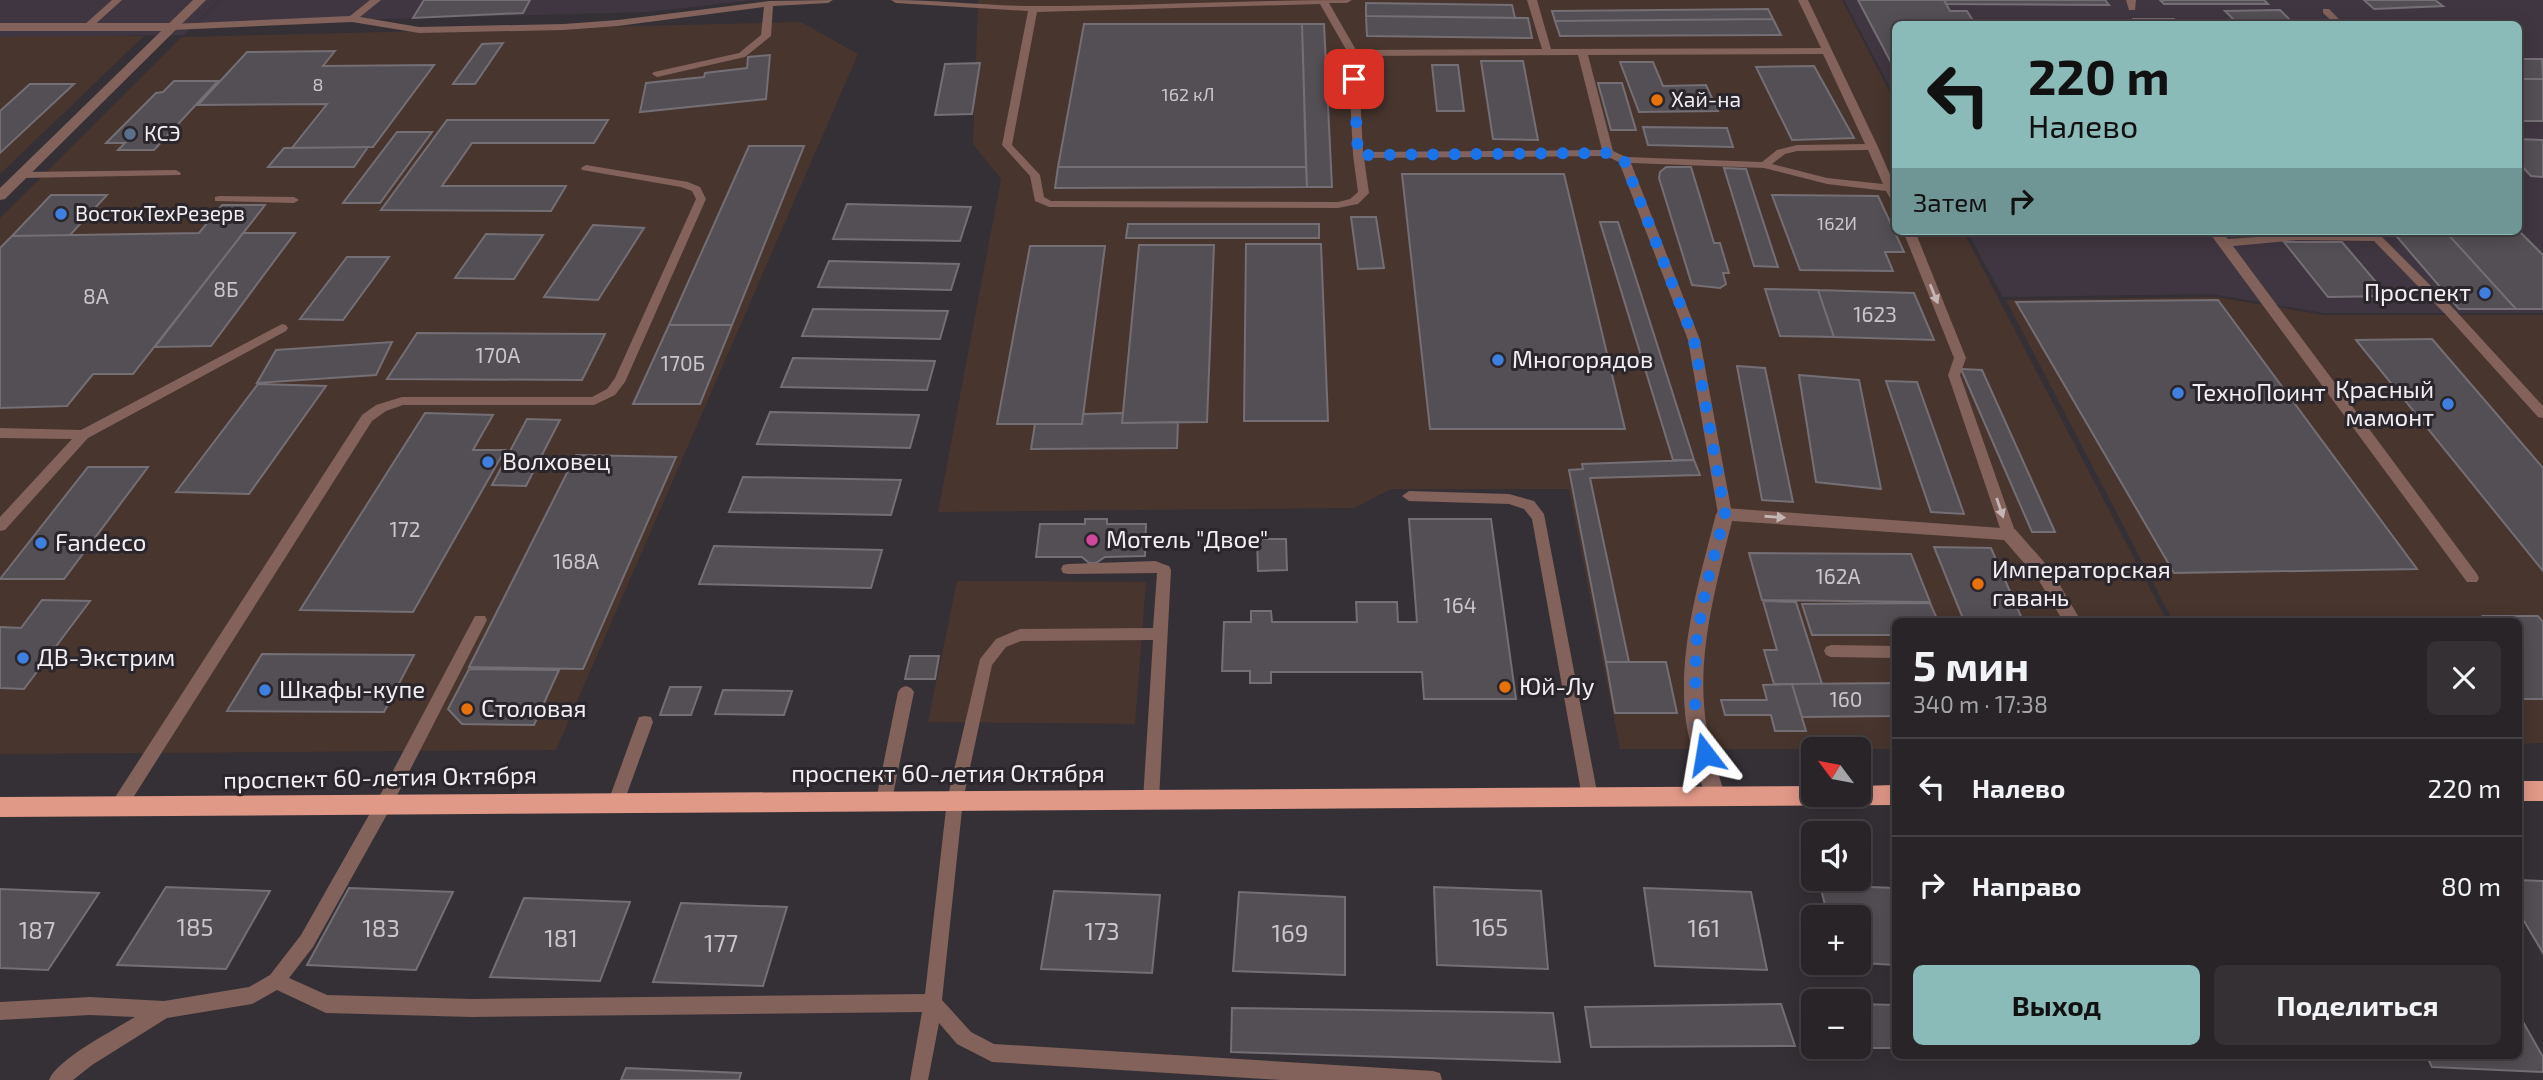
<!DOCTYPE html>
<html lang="ru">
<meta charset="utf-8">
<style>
:root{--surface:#282428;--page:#343034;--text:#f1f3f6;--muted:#a5a4a8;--line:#444145;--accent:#8bbbb9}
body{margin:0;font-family:"Exo 2",sans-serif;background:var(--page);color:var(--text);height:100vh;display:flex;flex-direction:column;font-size:26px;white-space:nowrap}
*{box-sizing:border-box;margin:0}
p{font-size:23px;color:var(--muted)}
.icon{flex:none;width:38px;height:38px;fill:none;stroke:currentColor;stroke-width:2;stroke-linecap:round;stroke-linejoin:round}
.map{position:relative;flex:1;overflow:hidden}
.panel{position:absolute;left:1892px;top:618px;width:630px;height:441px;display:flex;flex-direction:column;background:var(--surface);border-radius:10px;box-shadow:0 4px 18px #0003,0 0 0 2px var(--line)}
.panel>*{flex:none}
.banner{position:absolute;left:1892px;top:21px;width:630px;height:214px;border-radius:10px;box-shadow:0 4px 18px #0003,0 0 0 2px var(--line);background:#8bbbb9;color:#111;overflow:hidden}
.needle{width:46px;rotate:302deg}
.controls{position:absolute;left:1801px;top:737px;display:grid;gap:14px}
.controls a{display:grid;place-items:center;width:70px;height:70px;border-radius:10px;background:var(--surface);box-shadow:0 4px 18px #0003,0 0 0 2px var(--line);font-size:35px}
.pin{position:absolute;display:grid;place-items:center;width:60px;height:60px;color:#fff;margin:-30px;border-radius:14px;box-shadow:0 4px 10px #0006}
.me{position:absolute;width:77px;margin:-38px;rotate:346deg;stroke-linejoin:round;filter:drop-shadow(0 0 5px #0008)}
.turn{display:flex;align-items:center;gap:24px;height:147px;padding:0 21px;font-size:32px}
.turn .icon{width:91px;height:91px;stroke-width:2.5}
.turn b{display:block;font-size:49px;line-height:60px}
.then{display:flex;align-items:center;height:66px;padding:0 21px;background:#0003;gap:14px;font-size:26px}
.round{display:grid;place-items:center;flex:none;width:74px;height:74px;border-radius:10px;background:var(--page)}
.head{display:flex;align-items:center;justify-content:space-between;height:119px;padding:0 21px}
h1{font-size:42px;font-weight:700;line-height:52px}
.action{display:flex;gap:14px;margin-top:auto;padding:14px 21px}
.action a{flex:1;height:80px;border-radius:10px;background:var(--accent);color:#111;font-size:28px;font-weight:700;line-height:80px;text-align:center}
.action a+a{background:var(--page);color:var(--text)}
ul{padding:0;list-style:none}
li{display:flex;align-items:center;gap:21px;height:98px;padding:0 21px;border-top:2px solid var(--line)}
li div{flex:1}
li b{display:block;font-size:26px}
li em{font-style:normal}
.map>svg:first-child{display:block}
.commercial{fill:#48352e}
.built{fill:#403641}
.building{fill:#544f55;stroke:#746e75;stroke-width:2}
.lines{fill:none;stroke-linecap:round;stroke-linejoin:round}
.service{fill:#82625a;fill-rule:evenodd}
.minor{fill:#82625a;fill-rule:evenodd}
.tertiary{fill:#82625a;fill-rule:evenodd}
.trunk{fill:#e09887;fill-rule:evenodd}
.oneway{fill:#c5b5b5}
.route{stroke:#1a73e8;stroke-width:12;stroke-dasharray:0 21.6}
.food-dot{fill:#e8710a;stroke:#2b262c;stroke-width:2.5}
.service-dot{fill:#5c6f8a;stroke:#2b262c;stroke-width:2.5}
.shop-dot{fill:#3f7fe0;stroke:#2b262c;stroke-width:2.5}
.hotel-dot{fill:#d1479c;stroke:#2b262c;stroke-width:2.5}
.labels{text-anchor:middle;stroke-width:6;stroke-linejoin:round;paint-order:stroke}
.far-number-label{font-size:18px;fill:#cac6ca}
.far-poi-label{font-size:21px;fill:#f1edf1;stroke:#2b262c;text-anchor:start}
.number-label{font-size:21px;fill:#cac6ca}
.poi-label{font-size:24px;fill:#f1edf1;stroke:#2b262c;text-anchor:start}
.street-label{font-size:24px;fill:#f1edf1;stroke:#2b262c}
.near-number-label{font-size:24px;fill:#cac6ca}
</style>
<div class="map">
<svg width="2543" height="1080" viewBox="0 0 2543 1080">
<rect width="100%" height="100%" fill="#353036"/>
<path class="commercial" d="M978,0H1842L1895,102V231H1963L2167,621H1895V749H1620L1569,489H1391L1354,508L938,512L1001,179L973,144Z
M801,22L858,54L556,750L0,754V218L182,37Z
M0,36H144L0,174Z
M2216,297L2324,315H2543V743L2518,744V621H2173L2006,300Z
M957,581L1146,582L1135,724L928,722Z"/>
<path class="built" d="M0,0H219L184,35L0,37Z
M220,0H753L648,12L196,24Z
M1844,0H2543V313H2324L2212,294L2003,297L1967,231H2518V24H1895V97Z"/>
<path class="building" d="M424,0H530L523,13L413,18Z
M1858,0H1944L1950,11H1967L1975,24H1895V70Z
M1944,0H2105L2109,5L1946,4Z
M2160,0H2264L2268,4H2164Z
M2364,0H2435L2443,6L2374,9Z
M1366,3L1512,5L1515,18L1366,16Z
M1768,9L1773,19L1555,21L1552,11Z
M2280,10L2294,24H2238L2225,11Z
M1366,16L1528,18L1532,38L1367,36Z
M1773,19L1781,35L1560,36L1555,21Z
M2134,19H2174L2178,24H2138Z
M1084,24H1302L1306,167H1058Z
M1302,24H1324L1332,187H1307Z
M503,43L475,84H453L482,44Z
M335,51L323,66L434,65L373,147L292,148L327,104L198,105L247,52Z
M770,55L766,99L640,112L646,83L704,77L705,73L747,68L748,57Z
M2518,59H2542L2543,79H2518Z
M1481,61H1523L1538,140L1493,139Z
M1620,62H1653L1663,86L1706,85L1718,111L1639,112Z
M980,63L972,114L935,115L945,64Z
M1432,65H1458L1464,111H1437Z
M1814,66L1854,138L1792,140L1756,67Z
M2518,79H2543V121H2518Z
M174,81H218L154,150H118L125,143H106L156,93L163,92Z
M1598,83H1622L1636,130H1611Z
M30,84H74L0,153V111Z
M447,120H608L594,143H472L442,186H566L551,211L381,210Z
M1643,127L1727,128L1733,147L1648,145Z
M397,132H432L380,203H343Z
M2518,139L2543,140V177L2531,176L2518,162Z
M749,146H804L732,325H669Z
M368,147L354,167H268L284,148Z
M1058,167H1306L1307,187L1055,188Z
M1666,167H1691L1714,243H1720L1729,273H1723L1726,284L1720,288L1692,285L1659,178L1660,172Z
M1724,168L1746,169L1778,267L1754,266Z
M1402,174H1564L1625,429H1430Z
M51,195H107L70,235L12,236Z
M1772,195L1878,196L1904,252H1885L1893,271L1800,270Z
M847,204L971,207L960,241L833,239Z
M222,205H265L133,374H93L67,406L0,408V248L12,236L199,233Z
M1351,217H1376L1384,268L1358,269Z
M1600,222H1618L1694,460H1673Z
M1128,224H1319V238H1126Z
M593,225L644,228L598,300L544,297Z
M2518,230L2543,255V309H2516L2445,231Z
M2392,231H2445L2516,309H2459Z
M243,233H295L211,346L155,347Z
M486,234L543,235L514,279L455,278Z
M2284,242H2342L2388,296L2328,297Z
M1246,244H1321L1328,421H1244Z
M1139,245H1214L1207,422L1122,423Z
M1030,246H1105L1082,424H997Z
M347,257H389L343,320L300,319Z
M829,261L959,264L951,290L818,287Z
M1765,289L1818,290L1834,337L1780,336Z
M1818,290L1914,293L1934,340L1834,337Z
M2218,300L2417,569L2174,573L2016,302Z
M813,309L948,311L940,339L802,336Z
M669,325H732L700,404H633Z
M417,333L605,334L582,380L387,379Z
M2432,339L2543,468V571L2356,340Z
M392,342L376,375L257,383L276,350Z
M793,358L935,361L927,390L781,387Z
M1737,366L1765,368L1793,502L1762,500Z
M1961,369L1982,370L2055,532H2032Z
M1799,375L1859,380L1881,489L1816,482Z
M1886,381L1917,382L1964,514L1931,512Z
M258,384L326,386L249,494L176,492Z
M770,412L919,415L910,448L757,444Z
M425,413L493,415L473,450H505L413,612L300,610Z
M1123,413L1122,423L1178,422L1177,448L1031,449L1035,424H1082L1083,414Z
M527,419L560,420L526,486L492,485Z
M576,455L676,457L583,669L469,667Z
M1694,460L1700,475L1590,478L1629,662H1606L1569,470L1583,469L1582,464Z
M88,467H148L64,579H0Z
M743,477L901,480L891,515L729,512Z
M1085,519H1107V524H1146L1145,556L1105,557L1096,563H1089L1082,557H1036L1040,524H1085Z
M1409,519H1491L1516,699H1424L1422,672H1271V683H1250V671H1222L1224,622H1251V611H1271L1272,622H1357L1356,602H1397L1398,622H1417Z
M1257,539H1286L1287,570L1258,571Z
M714,546L882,550L871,588L699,584Z
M1934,547L1991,548L2023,621H1964Z
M1749,553L1911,554L1930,602L1762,600Z
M42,600L90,601L24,689L0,688V627L21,628Z
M1763,601L1796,602L1822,684H1774L1764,650H1777Z
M1930,603L1938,621H1895V635H1812L1802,604Z
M2483,616H2538L2543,622V699H2518V621H2487Z
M262,654L414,655L384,712L227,711Z
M910,656H939L935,679H905Z
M1606,662H1666L1677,713H1615Z
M469,669L559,670L534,725L462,724L448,709Z
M1895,683V716L1802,717L1792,684Z
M1792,684L1806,731H1775L1771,715H1725L1721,700H1767L1763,685Z
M670,687H701L691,715H660Z
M723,690L792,691L784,715L715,714Z
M2518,880L2543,881V953L2518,911Z
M1820,885L1895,888V965L1844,962H1858V917H1828Z
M166,887L270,891L226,969L117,965Z
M1434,887L1541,891L1548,969L1437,965Z
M349,888L453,892L416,970L307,965Z
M1644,888L1751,892L1767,970L1655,966Z
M0,889L99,893L48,970L0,968Z
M1054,891L1160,895L1152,973L1041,969Z
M1239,892L1345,897V975L1233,971Z
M524,898L630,902L600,981L490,977Z
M681,903L787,907L763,986L653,982Z
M1781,1004L1795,1046L1591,1047L1585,1007Z
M1858,1004L1895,1005V1048H1866L1858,1021Z
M1232,1008L1553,1013L1560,1062L1231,1052Z
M2518,1013L2543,1057V1072L2432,1067L2426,1055H2518Z
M626,1068L741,1073L739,1080H621Z"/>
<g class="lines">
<path class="service" d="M112,0H122L90,29H84V25Z
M370,0H381L360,17L419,27L564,24L618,20L769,1L833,0L828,3L773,6L771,36L745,57L657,77L652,74L654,72L739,53L761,35L764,7L618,26L564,30L419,33L352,22L172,30L167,27L172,24L350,16Z
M891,0C940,0 988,6 1036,6C1141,6 1246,0 1352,0L1347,3H1329L1356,50L1542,49L1527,0H1537L1551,49L1821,48L1798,0H1808L1878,147L1895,186V201L1891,200L1886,191L1827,184L1764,168L1631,163L1700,340L1732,514L1725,519L1718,514L1688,340L1619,162L1606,156L1364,158L1369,193L1358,204L1338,208L1049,207L1035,201L1030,176L1002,145L1028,11L896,3ZM1320,4L1348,53L1353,155L1358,192L1350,199L1338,202L1051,201L1044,197L1040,175L1012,145L1037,12ZM1823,54L1865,144L1797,145L1777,150L1762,162L1626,157L1613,151L1588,55ZM1578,55L1602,150L1363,152L1358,56ZM1868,150L1883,184L1827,178L1772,164L1785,154L1797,151Z
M2126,0H2136L2135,10H2129Z
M2323,9H2329L2344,24H2335L2323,13Z
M586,165L688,182L700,187L706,199L625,382L615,395L594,405H403L386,411L372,421L124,812L118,814L112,812L110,807L112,802L362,415L376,405L402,397H592L607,389L615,378L696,199L692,191L681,187L582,170L581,168Z
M176,170L181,173L180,175L22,178L17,175L22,172Z
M219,196L294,197L299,200L294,203L215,201V197Z
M1903,231H1915L1966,358L1960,375L2016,534L2014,538L2009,539L2002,534L1948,375L1954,358Z
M2208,231H2220L2228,239L2298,234H2367L2364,231H2376L2455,310L2543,406V418L2538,417L2447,316L2374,241L2298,240L2233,246L2477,574L2479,578L2477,582H2467Z
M282,324L286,325L288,328L286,331L88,438L5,530L0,531V517L72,439L0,438V428L81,430Z
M1409,491L1509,494L1534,501L1544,514L1598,797L1596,802L1590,804L1584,802L1582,797L1532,519L1524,509L1509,504L1409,501L1402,496Z
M1155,561L1169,566L1171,570L1159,800L1157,805L1151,807L1145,805L1143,800L1153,640L1021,641L1006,647L992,665L963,800L942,1000L971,1032L994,1044L1433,1071L1440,1073L1442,1080H1281L992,1062L957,1044L939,1023L928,1080H910L922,1012L472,1017L326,1013L277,990L252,1004L167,1018L92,1065L73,1080H49C57,1059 114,1030 135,1017L90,1015L0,1020V1002L90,997L164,1001L249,987L270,975L301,935L378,799L475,616H485L487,620L390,809L313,947L289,978L327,995L472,999L925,994L947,800L980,659L996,639L1020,629L1153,628L1157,573L1068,574L1063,573L1061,569L1063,565L1068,564Z
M1831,645L1895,646V658L1831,657L1826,655L1824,651L1826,647Z
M906,686L911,688L914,692L892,800L890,805L884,807L878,805L876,800L898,692L901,688Z
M645,716L651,717L653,722L624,802L622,807L616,809L610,807L608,802L637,722L639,717Z"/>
<path class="minor" d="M0,23H172L178,27L172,31H0Z
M1725,508L2015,529L2051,570L2081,621H2063L2038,579L2004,540L1732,521C1716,586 1696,655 1706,723C1710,748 1718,772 1725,796L1722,802L1715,805L1708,802L1705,796C1698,772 1690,747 1686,722C1677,652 1699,581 1716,514L1719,510Z"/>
<path class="tertiary" d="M193,0H206L5,199L0,200V188Z"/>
<path class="trunk" d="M2518,781H2543V801H2518Z
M1895,785V805L0,817V797L1813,786V794H1858V786Z"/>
</g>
<defs><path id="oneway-solid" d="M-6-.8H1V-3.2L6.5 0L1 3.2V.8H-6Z" transform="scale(1.75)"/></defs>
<g class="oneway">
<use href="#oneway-solid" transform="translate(1934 294) rotate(68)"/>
<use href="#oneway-solid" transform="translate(2000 508) rotate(71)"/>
<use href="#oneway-solid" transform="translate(1775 517) rotate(4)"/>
</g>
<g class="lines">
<path class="route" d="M1354,79L1358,155L1608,153L1624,160L1694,340L1725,514L1706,587L1696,643L1695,712L1705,754"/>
</g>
<g class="food-dot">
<circle cx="1657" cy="100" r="7"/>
<circle cx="1978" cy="584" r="7"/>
<circle cx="1505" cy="687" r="7"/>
<circle cx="467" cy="709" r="7"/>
</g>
<circle class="service-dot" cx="130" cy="134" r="7"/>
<g class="shop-dot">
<circle cx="61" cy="214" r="7"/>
<circle cx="2485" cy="293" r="7"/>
<circle cx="1498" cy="360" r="7"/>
<circle cx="2178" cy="393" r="7"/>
<circle cx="2448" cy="404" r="7"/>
<circle cx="488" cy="462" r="7"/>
<circle cx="41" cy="543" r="7"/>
<circle cx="23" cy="658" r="7"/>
<circle cx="265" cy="690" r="7"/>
</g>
<circle class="hotel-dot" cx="1092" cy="540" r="7"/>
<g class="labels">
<g class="far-number-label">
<text x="318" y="91">8</text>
<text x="1188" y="101">162 кЛ</text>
<text x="1837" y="230">162И</text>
</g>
<g class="far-poi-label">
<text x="1671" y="107">Хай-на</text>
<text x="144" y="141">КСЭ</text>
<text x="75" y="221">ВостокТехРезерв</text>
</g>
<g class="number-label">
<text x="226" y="297">8Б</text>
<text x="96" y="304">8А</text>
<text x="1875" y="322">162З</text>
<text x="498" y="363">170А</text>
<text x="683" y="371">170Б</text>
<text x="405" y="537">172</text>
<text x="576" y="569">168А</text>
<text x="1838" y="584">162А</text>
<text x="1460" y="613">164</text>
<text x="1846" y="707">160</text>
</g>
<g class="poi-label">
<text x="2471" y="301" text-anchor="end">Проспект</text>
<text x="1512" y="368">Многорядов</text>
<text x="2434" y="398" text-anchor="end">Красный<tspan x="2434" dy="28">мамонт</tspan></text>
<text x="2192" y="401">ТехноПоинт</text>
<text x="502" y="470">Волховец</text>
<text x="1106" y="548">Мотель "Двое"</text>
<text x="55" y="551">Fandeco</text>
<text x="1992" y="578">Императорская<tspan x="1992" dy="28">гавань</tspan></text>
<text x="37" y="666">ДВ-Экстрим</text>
<text x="1519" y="695">Юй-Лу</text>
<text x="279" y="698">Шкафы-купе</text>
<text x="481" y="717">Столовая</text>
</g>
<g class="street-label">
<text x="948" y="782">проспект 60-летия Октября</text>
<text transform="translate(380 778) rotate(-1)" y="8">проспект 60-летия Октября</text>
</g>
<g class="near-number-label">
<text x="195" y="936">185</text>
<text x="1490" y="936">165</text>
<text x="381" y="937">183</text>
<text x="1704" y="937">161</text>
<text x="37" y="939">187</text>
<text x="1102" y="940">173</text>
<text x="1290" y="942">169</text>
<text x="561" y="947">181</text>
<text x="721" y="952">177</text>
</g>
</g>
</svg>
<div class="controls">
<a><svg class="needle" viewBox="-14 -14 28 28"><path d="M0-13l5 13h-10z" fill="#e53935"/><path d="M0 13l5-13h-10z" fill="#a5a4a8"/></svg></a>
<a><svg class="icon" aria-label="sound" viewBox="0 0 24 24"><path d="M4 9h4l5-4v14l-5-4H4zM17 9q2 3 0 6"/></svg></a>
<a>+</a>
<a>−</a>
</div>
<div class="pin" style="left:1354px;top:79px;background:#d93025"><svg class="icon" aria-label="arrive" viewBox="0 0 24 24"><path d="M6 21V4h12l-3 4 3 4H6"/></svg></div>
<svg class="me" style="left:1705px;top:754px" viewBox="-20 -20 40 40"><path d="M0-17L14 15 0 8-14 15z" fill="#1a73e8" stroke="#fff" stroke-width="4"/></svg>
<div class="banner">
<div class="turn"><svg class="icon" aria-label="left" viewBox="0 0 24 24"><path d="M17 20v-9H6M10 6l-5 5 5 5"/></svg><div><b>220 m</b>Налево</div></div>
<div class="then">Затем<svg class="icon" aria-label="right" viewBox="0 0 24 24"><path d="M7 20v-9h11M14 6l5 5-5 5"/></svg></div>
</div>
<section class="panel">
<div class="head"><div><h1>5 мин</h1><p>340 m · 17:38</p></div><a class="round"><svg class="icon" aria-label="close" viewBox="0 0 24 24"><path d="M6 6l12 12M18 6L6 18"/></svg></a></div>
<ul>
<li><svg class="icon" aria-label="left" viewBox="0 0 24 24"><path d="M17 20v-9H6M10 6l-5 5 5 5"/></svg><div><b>Налево</b></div><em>220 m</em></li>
<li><svg class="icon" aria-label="right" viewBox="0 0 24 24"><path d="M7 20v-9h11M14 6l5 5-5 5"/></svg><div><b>Направо</b></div><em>80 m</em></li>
</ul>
<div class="action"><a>Выход</a><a>Поделиться</a></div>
</section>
</div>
